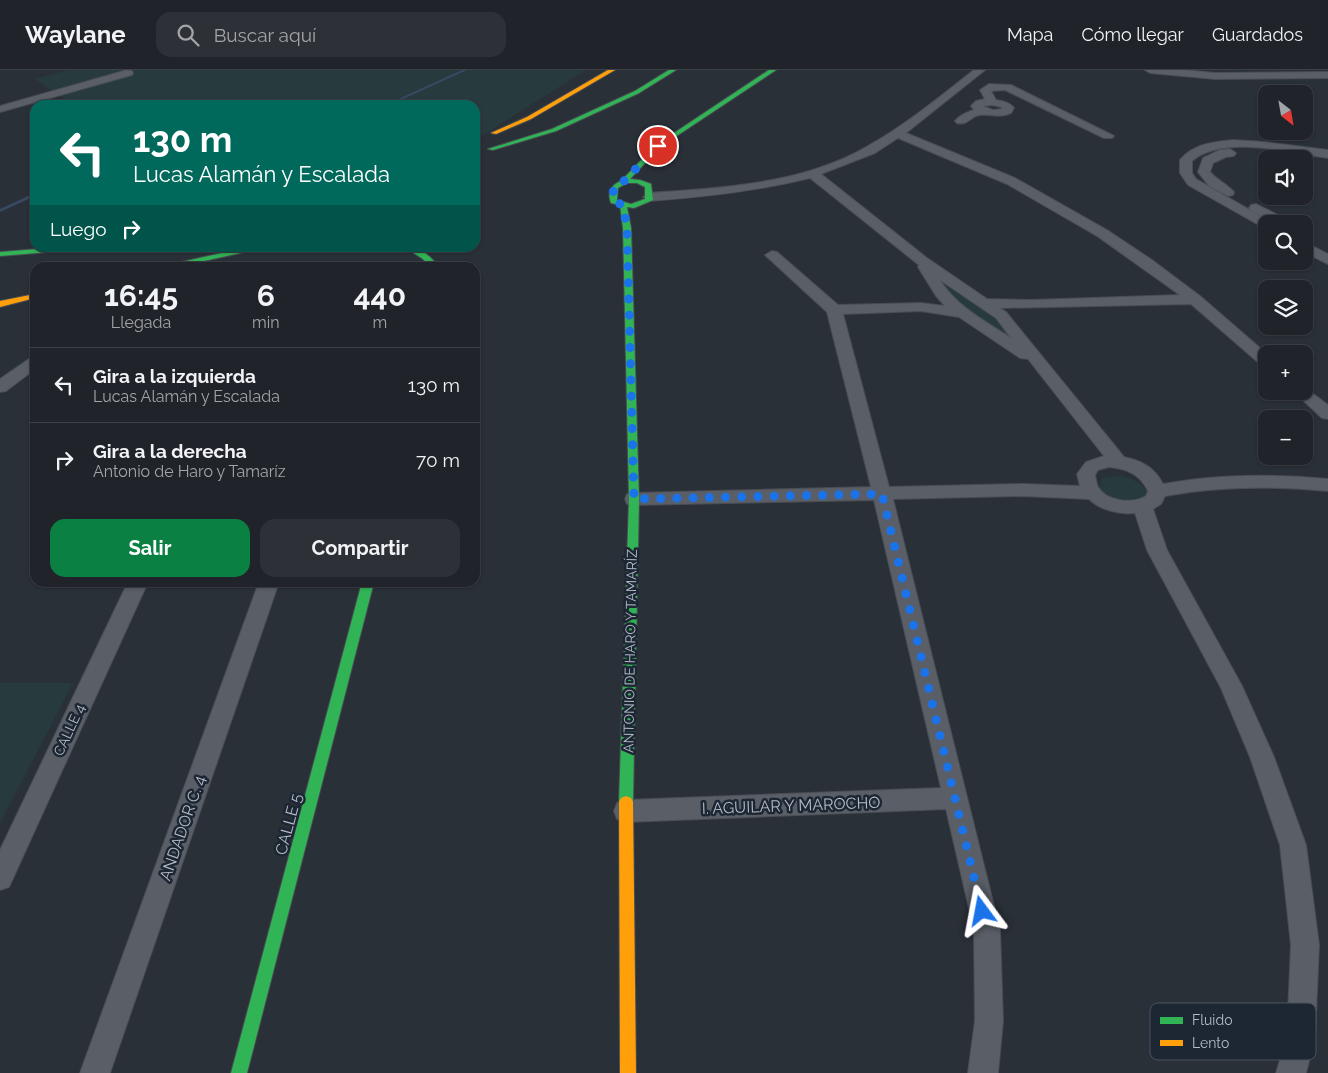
<!DOCTYPE html>
<html lang="es">
<meta charset="utf-8">
<style>
:root{--surface:#20242a;--page:#2d3036;--text:#f1f3f6;--muted:#a2a4a8;--line:#3d4147;--accent:#0b8043}
body{margin:0;font-family:Raleway,sans-serif;background:var(--page);color:var(--text);height:100vh;display:flex;flex-direction:column;font-size:19px;white-space:nowrap}
*{box-sizing:border-box;margin:0}
p{font-size:16px;color:var(--muted)}
.icon{flex:none;width:28px;height:28px;fill:none;stroke:currentColor;stroke-width:2;stroke-linecap:round;stroke-linejoin:round}
.map{position:relative;flex:1;overflow:hidden}
.panel{position:absolute;left:30px;top:192px;width:450px;height:325px;display:flex;flex-direction:column;background:var(--surface);border-radius:15px;box-shadow:0 1px 4px #0004,0 0 0 1px var(--line)}
.panel>*{flex:none}
.guide{position:absolute;left:30px;top:30px;width:450px;height:152px;border-radius:15px;box-shadow:0 1px 4px #0004,0 0 0 1px var(--line);background:#00695c;color:#fff;overflow:hidden}
.needle{width:32px;rotate:149deg}
.fabs{position:absolute;left:1258px;top:15px;display:grid;gap:10px}
.fabs a{display:grid;place-items:center;width:55px;height:55px;border-radius:10px;background:var(--surface);box-shadow:0 1px 4px #0004,0 0 0 1px var(--line);font-size:25px}
.pin{position:absolute;display:grid;place-items:center;width:42px;height:42px;color:#fff;margin:-21px;border:2px solid #fff;border-radius:50%;box-shadow:0 1px 5px #0007}
.me{position:absolute;width:55px;margin:-28px;rotate:347deg;stroke-linejoin:round;filter:drop-shadow(0 0 4px #0008)}
.turn{display:flex;align-items:center;gap:18px;height:105px;padding:0 20px;font-size:22px}
.turn .icon{width:65px;height:65px;stroke-width:2.5}
.turn b{display:block;font-size:35px;line-height:42px}
.then{display:flex;align-items:center;height:48px;padding:0 20px;background:#0003;gap:10px;font-size:19px}
.eta{display:flex;justify-content:space-evenly;align-items:center;height:85px;text-align:center}
.eta b{font-size:30px;font-weight:700;line-height:35px}
.action{display:flex;gap:10px;margin-top:auto;padding:10px 20px}
.action a{flex:1;height:58px;border-radius:15px;background:var(--accent);color:#fff;font-size:20px;font-weight:700;line-height:58px;text-align:center}
.action a+a{background:var(--page);color:var(--text)}
ul{padding:0;list-style:none}
li{display:flex;align-items:center;gap:15px;height:75px;padding:0 20px;border-top:1px solid var(--line)}
li div{flex:1}
li b{display:block;font-size:19px}
li em{font-style:normal}
header{display:flex;align-items:center;gap:30px;box-sizing:border-box;height:70px;padding:0 25px;background:var(--surface);border-bottom:1px solid var(--line)}
header strong{font-size:24px}
nav{display:flex;gap:28px;margin-inline-start:auto;font-size:18px}
.search{width:350px;height:45px;background:var(--page);display:flex;align-items:center;gap:12px;box-sizing:border-box;padding:0 18px;border-radius:15px;color:var(--muted);font-size:19px}
.map>svg:first-child{display:block}
.green{fill:#273a3e}
.lines{fill:none;stroke-linecap:round;stroke-linejoin:round}
.stream{fill:#384963;fill-rule:evenodd}
.street-casing{stroke:#484c53;stroke-width:2}
.fast-casing{stroke:#484c53;stroke-width:2}
.slow-casing{stroke:#484c53;stroke-width:2}
.street{fill:#5a5e66;fill-rule:evenodd}
.fast{fill:#30b455;fill-rule:evenodd}
.slow{fill:#ff9f0a;fill-rule:evenodd}
.route{stroke:#1a73e8;stroke-width:9;stroke-dasharray:0 16.2}
.labels{text-anchor:middle;stroke-width:5;stroke-linejoin:round;paint-order:stroke}
.street-label{font-size:14px;fill:#b4bcc9;stroke:#1d2633}
.near-street-label{font-size:16px;fill:#b4bcc9;stroke:#1d2633}
.key{fill:#1d2633;stroke:#4a5360;stroke-width:1}
.key-label{font-size:14px;fill:#b4bcc9}
</style>
<header>
<strong>Waylane</strong>
<div class="search"><svg class="icon" aria-label="search" viewBox="0 0 24 24"><circle cx="10" cy="10" r="6"/><path d="M15 15l6 6"/></svg>Buscar aquí</div>
<nav><a>Mapa</a><a>Cómo llegar</a><a>Guardados</a></nav>
</header>
<div class="map">
<svg width="1328" height="1003" viewBox="0 0 1328 1003">
<rect width="100%" height="100%" fill="#2a3038"/>
<path class="green" d="M68,0H586L475,70V35H73L35,9Z
M922,191L986,233L1046,299L963,243Z
M1121,406C1133,409 1146,414 1149,427L1119,438L1098,420L1102,409L1108,407Z
M0,613H73L0,753Z"/>
<g class="lines">
<path class="stream" d="M462,0H467L390,35H385Z
M35,123V126L0,142V139Z"/>
<g class="street-casing">
<path id="street" d="M127,0L132,1L133,3L132,5L0,42V36Z
M974,0H985L906,63L1015,108L1107,160L1152,190L1200,226L1267,284L1266,296L1260,294L1191,234L1000,238L1006,242L1124,387C1142,391 1154,397 1163,414C1218,404 1273,404 1328,409V421C1274,416 1219,416 1165,426L1161,434L1153,439L1167,480L1242,616L1274,687L1306,775L1319,875L1315,967L1306,1003H1276L1287,967L1291,875L1280,775L1250,687L1221,618L1147,480L1135,443C1120,445 1100,440 1089,429L1023,426L893,429L1000,860L1003,951L998,1003H968L975,951L974,860L946,739L626,752L617,749L614,741L617,733L626,730L941,718L874,430L634,435L627,434L625,429L627,424L634,423L871,417L827,242L765,185L772,181L777,182L838,235L921,233L945,236L936,226L918,197L919,195L810,108C757,121 704,127 649,131L643,127L649,123C722,118 803,114 868,76C906,55 939,27 974,0ZM898,68L1007,114L1097,166L1180,225L1032,230L987,229L927,188L821,104L875,83ZM940,210L996,248L1011,268C985,251 957,237 940,210ZM921,241L959,247L1020,288L1028,289L1104,386L1086,392L1077,404L1080,416L1023,414L889,417L843,244ZM1109,397C1127,399 1140,404 1148,421L1146,426C1133,434 1107,432 1098,417C1096,413 1096,408 1095,405L1098,400Z
M1145,0H1184L1215,3L1328,2V8L1215,9L1150,3Z
M989,14L1011,15L1114,66L1112,68H1104L1005,20L991,21L996,30C1003,31 1009,32 1014,38L1011,43C998,49 991,43 979,45C970,47 967,56 957,53L955,51C960,45 967,42 974,40L971,36L976,31L985,29L980,20ZM992,35L1001,37L1002,39L993,40L983,36Z
M1233,70L1265,72L1328,80V88C1289,83 1224,64 1192,91V103L1196,109L1271,152L1272,154H1266V159L1188,115L1180,103V90C1193,74 1213,72 1233,70Z
M1230,79L1236,83L1234,86L1226,87L1213,93L1210,102C1217,110 1227,114 1234,122L1233,125L1228,126L1209,116L1198,102L1203,88L1220,80Z
M1256,134L1290,151L1291,154H1275L1251,141L1249,138L1251,135Z
M1304,172L1328,184V194L1304,182Z
M35,287V299L6,321L0,322V309L29,289Z
M1304,317L1328,335V349L1322,348L1293,321H1304Z
M128,512H148L9,817L0,820V780Z
M259,512H279L110,1003H80Z"/>
</g>
<g class="fast-casing">
<path id="fast" d="M669,0H676L639,23L556,61L493,80L488,79L552,59L635,21Z
M769,0H776L660,77L630,109L640,110L651,114L653,130L634,138L627,137L631,158L639,429L633,732L631,736L626,738L621,736L619,732L629,429L623,158L620,135L611,133C607,123 611,115 621,111L656,75ZM627,113H637L645,117V129L631,134L617,130L618,118Z
M51,178H78L74,180L0,186V182Z
M245,178H258L254,180L172,198H154Z
M406,178C420,176 431,187 440,198H431L423,189Z
M362,512H374L247,1003H231Z"/>
</g>
<g class="slow-casing">
<path id="slow" d="M608,0H615L531,49L496,64L491,63L527,47Z
M35,224V228L0,237V231Z
M626,726L631,728L633,732L636,1003H620L619,732L621,728Z"/>
</g>
<use href="#street" class="street"/>
<use href="#fast" class="fast"/>
<use href="#slow" class="slow"/>
</g>
<g class="lines">
<path class="route" d="M658,76L623,112L617,114L612,124L614,130L623,136L627,158L634,429L882,424L982,841"/>
</g>
<g class="labels">
<g class="street-label">
<text transform="translate(630 581) rotate(-89)" y="5">ANTONIO DE HARO Y TAMARÍZ</text>
<text transform="translate(69 660) rotate(-65)" y="5">CALLE 4</text>
</g>
<g class="near-street-label">
<text transform="translate(791 735) rotate(-2)" y="6">I. AGUILAR Y MAROCHO</text>
<text transform="translate(288 754) rotate(-75)" y="6">CALLE 5</text>
<text transform="translate(182 758) rotate(-71)" y="6">ANDADOR C. 4</text>
</g>
</g>
<rect x="1150" y="933" width="166" height="57" rx="8" class="key"/>
<rect x="1160" y="947" width="23" height="7" fill="#30b455"/>
<rect x="1160" y="970" width="23" height="6" fill="#ff9f0a"/>
<g class="key-label">
<text x="1192" y="955">Fluido</text>
<text x="1192" y="978">Lento</text>
</g>
</svg>
<div class="fabs">
<a><svg class="needle" viewBox="-14 -14 28 28"><path d="M0-13l5 13h-10z" fill="#e53935"/><path d="M0 13l5-13h-10z" fill="#a2a4a8"/></svg></a>
<a><svg class="icon" aria-label="sound" viewBox="0 0 24 24"><path d="M4 9h4l5-4v14l-5-4H4zM17 9q2 3 0 6"/></svg></a>
<a><svg class="icon" aria-label="search" viewBox="0 0 24 24"><circle cx="10" cy="10" r="6"/><path d="M15 15l6 6"/></svg></a>
<a><svg class="icon" aria-label="layers" viewBox="0 0 24 24"><path d="M12 4l9 5-9 5-9-5zM3 14l9 5 9-5"/></svg></a>
<a>+</a>
<a>−</a>
</div>
<div class="pin" style="left:658px;top:76px;background:#d93025"><svg class="icon" aria-label="arrive" viewBox="0 0 24 24"><path d="M6 21V4h12l-3 4 3 4H6"/></svg></div>
<svg class="me" style="left:982px;top:841px" viewBox="-20 -20 40 40"><path d="M0-17L14 15 0 8-14 15z" fill="#1a73e8" stroke="#fff" stroke-width="4"/></svg>
<div class="guide">
<div class="turn"><svg class="icon" aria-label="left" viewBox="0 0 24 24"><path d="M17 20v-9H6M10 6l-5 5 5 5"/></svg><div><b>130 m</b>Lucas Alamán y Escalada</div></div>
<div class="then">Luego<svg class="icon" aria-label="right" viewBox="0 0 24 24"><path d="M7 20v-9h11M14 6l5 5-5 5"/></svg></div>
</div>
<section class="panel">
<div class="eta">
<div><b>16:45</b><p>Llegada</p></div>
<div><b>6</b><p>min</p></div>
<div><b>440</b><p>m</p></div>
</div>
<ul>
<li><svg class="icon" aria-label="left" viewBox="0 0 24 24"><path d="M17 20v-9H6M10 6l-5 5 5 5"/></svg><div><b>Gira a la izquierda</b><p>Lucas Alamán y Escalada</p></div><em>130 m</em></li>
<li><svg class="icon" aria-label="right" viewBox="0 0 24 24"><path d="M7 20v-9h11M14 6l5 5-5 5"/></svg><div><b>Gira a la derecha</b><p>Antonio de Haro y Tamaríz</p></div><em>70 m</em></li>
</ul>
<div class="action"><a>Salir</a><a>Compartir</a></div>
</section>
</div>
